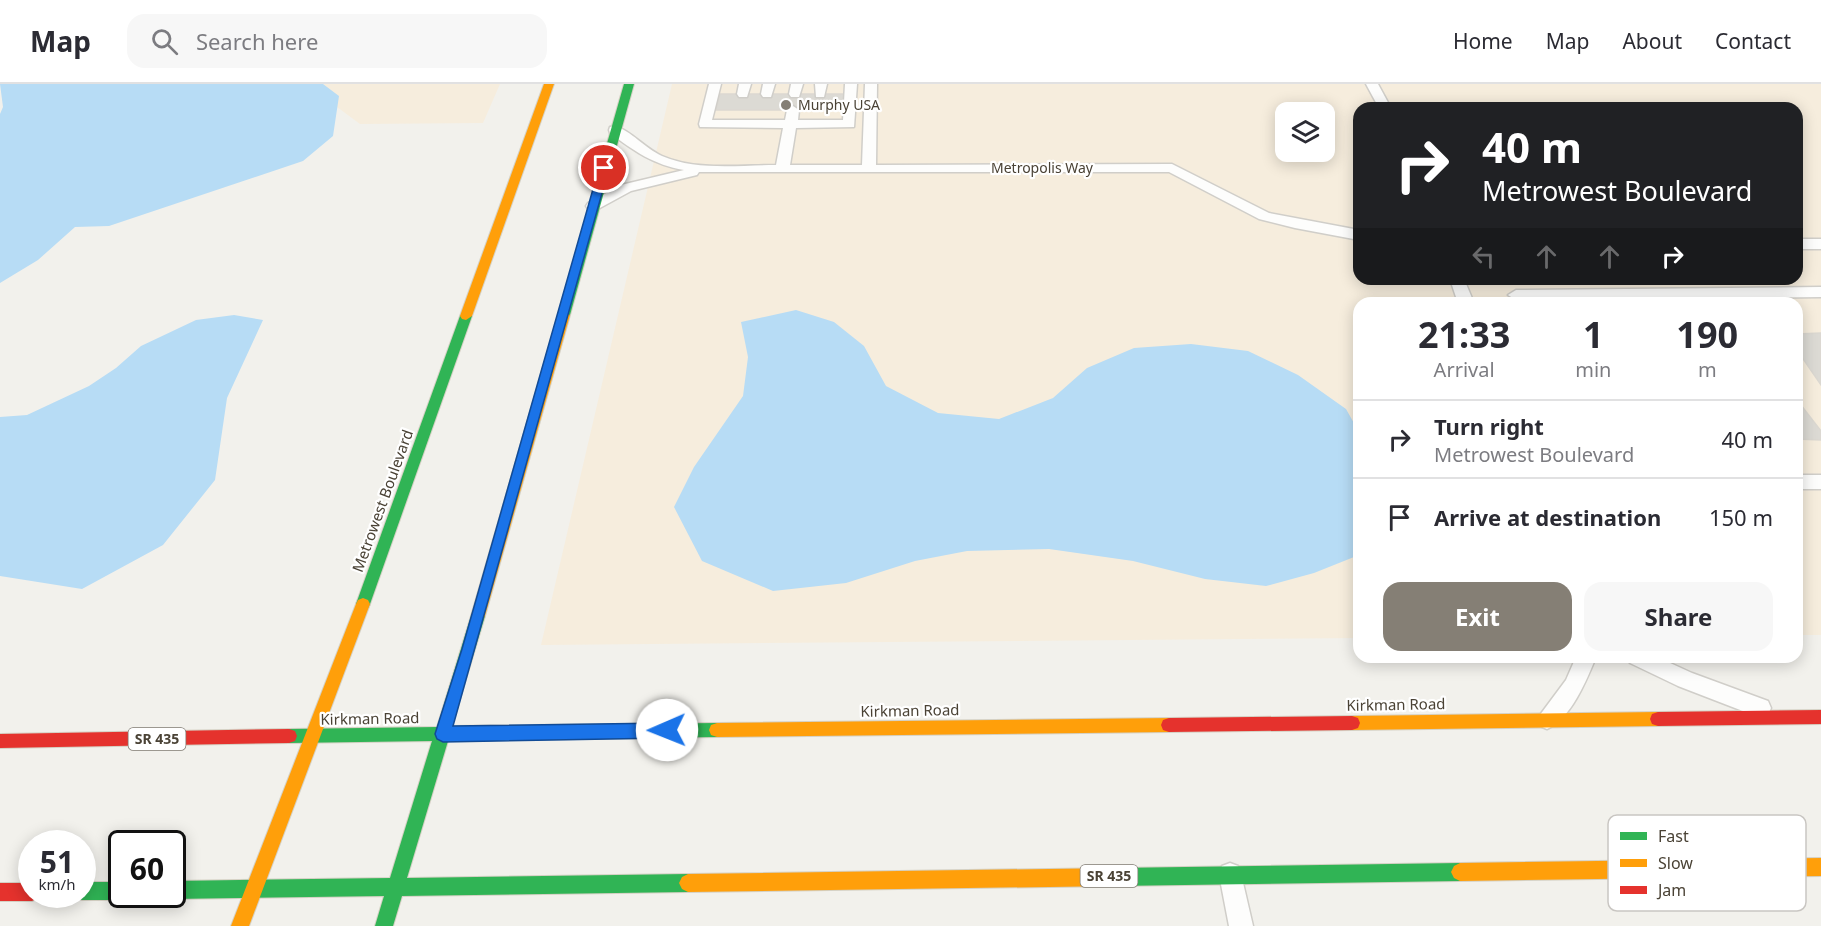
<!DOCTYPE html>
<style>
:root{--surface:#fff;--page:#f7f7f7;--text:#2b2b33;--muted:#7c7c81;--line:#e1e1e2;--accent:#857f75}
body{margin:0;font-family:"Noto Sans",sans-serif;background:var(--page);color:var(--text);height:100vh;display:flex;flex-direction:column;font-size:22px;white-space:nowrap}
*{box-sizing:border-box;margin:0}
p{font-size:20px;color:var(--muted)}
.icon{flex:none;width:33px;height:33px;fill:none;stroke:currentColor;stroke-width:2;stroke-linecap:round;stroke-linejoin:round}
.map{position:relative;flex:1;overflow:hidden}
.details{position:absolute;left:1353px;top:213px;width:450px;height:366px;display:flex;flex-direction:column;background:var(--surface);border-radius:18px;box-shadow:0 3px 15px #0003}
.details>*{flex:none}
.hud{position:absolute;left:1353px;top:18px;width:450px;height:183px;border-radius:18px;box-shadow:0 3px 15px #0003;background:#202124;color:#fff;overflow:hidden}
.fabs{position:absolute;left:1275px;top:18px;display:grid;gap:12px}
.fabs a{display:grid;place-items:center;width:60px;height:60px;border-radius:12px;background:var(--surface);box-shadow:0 3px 15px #0003;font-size:30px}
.speed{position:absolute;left:18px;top:746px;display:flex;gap:12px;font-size:30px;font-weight:700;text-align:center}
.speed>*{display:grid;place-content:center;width:78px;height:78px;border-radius:50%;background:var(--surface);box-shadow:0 3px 15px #0003;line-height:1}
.speed small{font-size:15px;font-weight:400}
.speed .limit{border:3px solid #111;border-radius:9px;background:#fff;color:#111}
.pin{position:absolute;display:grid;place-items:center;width:51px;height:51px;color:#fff;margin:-26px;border:3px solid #fff;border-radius:50%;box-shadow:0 2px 6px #0007}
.me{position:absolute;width:66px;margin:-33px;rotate:269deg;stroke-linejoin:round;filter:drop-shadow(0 0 4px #0008)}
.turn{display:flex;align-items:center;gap:21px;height:126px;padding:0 30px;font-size:27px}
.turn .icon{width:78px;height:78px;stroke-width:2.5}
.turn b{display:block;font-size:42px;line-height:51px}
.lanes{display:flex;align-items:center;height:57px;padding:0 30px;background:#0003;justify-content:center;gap:30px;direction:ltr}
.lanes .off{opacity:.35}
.eta{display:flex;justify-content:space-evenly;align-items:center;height:102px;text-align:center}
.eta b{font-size:36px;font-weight:700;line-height:42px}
.cta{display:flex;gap:12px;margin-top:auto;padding:12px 30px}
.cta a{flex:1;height:69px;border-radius:18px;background:var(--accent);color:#fff;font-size:24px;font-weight:700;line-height:69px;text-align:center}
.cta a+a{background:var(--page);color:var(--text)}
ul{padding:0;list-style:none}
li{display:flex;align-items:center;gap:18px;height:78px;padding:0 30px;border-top:2px solid var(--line)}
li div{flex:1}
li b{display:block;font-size:22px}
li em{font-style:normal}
header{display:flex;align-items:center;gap:36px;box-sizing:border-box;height:84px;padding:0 30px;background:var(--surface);border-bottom:2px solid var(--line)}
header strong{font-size:28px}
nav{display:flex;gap:33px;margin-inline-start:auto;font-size:21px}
.search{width:420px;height:54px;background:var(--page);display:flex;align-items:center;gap:15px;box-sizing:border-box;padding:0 21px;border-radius:18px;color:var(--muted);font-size:22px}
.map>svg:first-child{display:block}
.commercial{fill:#f6eddd;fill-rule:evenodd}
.water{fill:#b7dcf5}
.building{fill:#dcdad4;stroke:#dbd8d1;stroke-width:1.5}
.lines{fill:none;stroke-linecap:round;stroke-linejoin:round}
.lane-casing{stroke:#d0cec9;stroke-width:3}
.fast-casing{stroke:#d5d1c4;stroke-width:2}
.slow-casing{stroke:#d5d1c4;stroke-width:2}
.jam-casing{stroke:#d5d1c4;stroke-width:2}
.lane{fill:#fdfdfc;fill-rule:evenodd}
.fast{fill:#30b455;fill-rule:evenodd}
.slow{fill:#ff9f0a;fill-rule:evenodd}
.jam{fill:#e5322d;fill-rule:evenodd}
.route{fill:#1a73e8;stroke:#114b97;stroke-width:1.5}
.poi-dot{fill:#857f75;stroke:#fff;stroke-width:2}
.labels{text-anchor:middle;stroke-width:4.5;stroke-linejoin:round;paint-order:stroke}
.far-poi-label{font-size:14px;fill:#4a4235;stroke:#fff;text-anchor:start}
.far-street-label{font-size:14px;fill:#4a4235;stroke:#fff}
.shield{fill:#fff;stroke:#807b72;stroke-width:1.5}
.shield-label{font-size:14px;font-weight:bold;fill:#4a4235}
.street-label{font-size:15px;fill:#4a4235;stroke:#fff}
.key{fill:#fff;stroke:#c9c6c2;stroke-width:1.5}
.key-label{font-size:16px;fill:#4a4235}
</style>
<header>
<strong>Map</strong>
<div class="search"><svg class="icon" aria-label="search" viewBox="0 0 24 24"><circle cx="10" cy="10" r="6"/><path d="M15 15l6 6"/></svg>Search here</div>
<nav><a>Home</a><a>Map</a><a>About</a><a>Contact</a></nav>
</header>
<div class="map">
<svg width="1821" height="842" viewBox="0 0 1821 842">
<rect width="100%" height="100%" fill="#f2f1ec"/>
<path class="commercial" d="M306,0H500L483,39L360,40Z
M672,0H1821V551H1797V219H1359V554L541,561ZM1359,24H1797V195H1359ZM1286,28H1324V68H1286Z"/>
<path class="water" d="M0,0H323L339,12L333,52L303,77L109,142L75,143L38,176L0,199V30L3,23Z
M796,226L834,238L864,262L886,302L938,329L999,335L1053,314L1087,284L1134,264L1191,260L1248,267L1298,291L1346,325L1359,348V471L1314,489L1266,502L1205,495L1133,477L1049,465L967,467L915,477L846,499L773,507L702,477L674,423L694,383L743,312L748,273L741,238Z
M234,231L263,236L227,314L215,396L163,461L82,505L0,492V333L27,331L89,302L116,284L141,262L196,236Z"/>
<path class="building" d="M720,10H846L845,26H716Z
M1821,249V301L1797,266V250Z
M1797,316L1821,347V356L1797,355Z"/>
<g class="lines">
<g class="lane-casing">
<path id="lane" d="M709,0H721L712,36H785L787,26L793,22L799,26L798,36H843L845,0H857L854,43L796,44L790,81H862L865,0H877L876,81L1172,80L1269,129L1359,146V156L1295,144L1259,135L1169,88H699L697,91L631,107L598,125H588L586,122L588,119L621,101L684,86C654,81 634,67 610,49L609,46L610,43L615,42C630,46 646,65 662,72C696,87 740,81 776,81L783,44L700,43L699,40Z
M739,0H751L747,13H739L737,10Z
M763,0H775L771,13H763L761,10Z
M791,0H803L799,13H791L789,10Z
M815,0H827L824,13H816Z
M1366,0H1378L1391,24H1379Z
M1797,155H1821V165H1797Z
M1450,195H1464L1474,219H1458Z
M1821,203V213L1516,216L1508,211L1516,206Z
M1797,391H1821V405H1797Z
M1576,573H1596C1587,595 1571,635 1547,645L1540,642L1537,635L1566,596Z
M1627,573H1657L1692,589L1768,617L1771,624L1768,631L1761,634L1678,602L1630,579Z
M1230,779L1238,782L1241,790L1253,842H1229L1219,790L1222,782Z"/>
</g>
<g class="fast-casing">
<path id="fast" d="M624,0H634L570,231L564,235L558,231Z
M466,228L472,232L370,520L368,524L363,526L358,524L356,520L460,232Z
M478,526L483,528L485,532L452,642L717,639L723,641L725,646L723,651L717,653L448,657L407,794L688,790L694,793L697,799L694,805L688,808L402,812L393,842H375L384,812L172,815L166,812L165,810H172V797L390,794L432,657L289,659L283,657L281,652L283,647L289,645L437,643L471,532L473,528Z
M1460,779L1466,782L1469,788L1466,794L1460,797L1115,802L1109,799L1106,793L1109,787L1115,784Z
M82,798H122V810H129L128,813L122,816H82L76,813L75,810H82Z"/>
</g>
<g class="slow-casing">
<path id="slow" d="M544,0H554L472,232L466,236L462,235L460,232Z
M564,227L570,231L485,532L483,536L478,538L473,536L471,532L558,231Z
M363,514L368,516L370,520L249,842H231L356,520L358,516Z
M1658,628L1664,630L1666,635L1664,640L1658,642L1352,646L1346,644L1344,639L1346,634L1352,632Z
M1169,634L1175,636L1177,641L1175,646L1169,648L717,653L711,651L709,646L711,641L717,639Z
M1821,774V792L1460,797L1454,794L1451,788L1454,782L1460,779Z
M1115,784L1121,787L1124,793L1121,799L1115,802L688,808L682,805L679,799L682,793L688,790Z"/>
</g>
<g class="jam-casing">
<path id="jam" d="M1821,626V640L1658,642L1652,640L1650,635L1652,630L1658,628Z
M1352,632L1358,634L1360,639L1358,644L1352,646L1169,648L1163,646L1161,641L1163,636L1169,634Z
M289,645L295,647L297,652L295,657L289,659L0,664V650Z
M0,799H32V810H40L38,814L32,817H0Z"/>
</g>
<use href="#lane" class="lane"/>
<use href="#fast" class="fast"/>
<use href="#slow" class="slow"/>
<use href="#jam" class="jam"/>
</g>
<path class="route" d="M604,81L609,84L453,642L667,639L673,641L675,646L673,651L667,654L443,658L437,655L435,650L462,565L599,84Z"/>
<circle class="poi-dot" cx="786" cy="21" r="6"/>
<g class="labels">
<g class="far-poi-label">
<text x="798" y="26">Murphy USA</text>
</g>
<g class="far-street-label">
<text x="1042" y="89">Metropolis Way</text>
</g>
<g class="shield">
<rect x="128.5" y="644" width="57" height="22" rx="4.5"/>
<rect x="1080.5" y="781" width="57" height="22" rx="4.5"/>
</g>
<g class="shield-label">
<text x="157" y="660">SR 435</text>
<text x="1109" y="797">SR 435</text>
</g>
<g class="street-label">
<text transform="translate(383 417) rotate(-70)" y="5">Metrowest Boulevard</text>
<text transform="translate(1396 621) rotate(-1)" y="5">Kirkman Road</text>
<text transform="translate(910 627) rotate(-1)" y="5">Kirkman Road</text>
<text transform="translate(370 635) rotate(-1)" y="5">Kirkman Road</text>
</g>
</g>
<rect x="1608" y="731" width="198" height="96" rx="9" class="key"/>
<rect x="1620" y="748" width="27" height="8" fill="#30b455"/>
<rect x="1620" y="775" width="27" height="8" fill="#ff9f0a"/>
<rect x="1620" y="802" width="27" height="8" fill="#e5322d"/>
<g class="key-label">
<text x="1658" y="758">Fast</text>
<text x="1658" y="785">Slow</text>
<text x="1658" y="812">Jam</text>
</g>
</svg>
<div class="fabs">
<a><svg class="icon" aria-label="layers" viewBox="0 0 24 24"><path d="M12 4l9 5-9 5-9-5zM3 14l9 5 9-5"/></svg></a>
</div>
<div class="speed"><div>51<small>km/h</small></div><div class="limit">60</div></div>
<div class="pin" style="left:604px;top:84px;background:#d93025"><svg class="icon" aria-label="arrive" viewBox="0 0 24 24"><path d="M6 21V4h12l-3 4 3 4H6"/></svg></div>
<svg class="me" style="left:667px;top:646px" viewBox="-20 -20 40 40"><circle r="19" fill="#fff"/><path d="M0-13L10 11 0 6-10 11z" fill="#1a73e8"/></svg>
<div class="hud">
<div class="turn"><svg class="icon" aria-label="right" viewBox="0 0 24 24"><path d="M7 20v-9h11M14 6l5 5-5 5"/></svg><div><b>40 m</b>Metrowest Boulevard</div></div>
<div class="lanes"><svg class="icon off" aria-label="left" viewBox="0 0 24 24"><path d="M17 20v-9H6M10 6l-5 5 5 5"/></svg><svg class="icon off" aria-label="ahead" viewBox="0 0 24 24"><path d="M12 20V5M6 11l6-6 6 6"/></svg><svg class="icon off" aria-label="ahead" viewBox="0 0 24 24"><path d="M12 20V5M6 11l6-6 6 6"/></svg><svg class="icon" aria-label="right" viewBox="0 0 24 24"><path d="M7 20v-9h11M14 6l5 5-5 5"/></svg></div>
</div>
<section class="details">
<div class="eta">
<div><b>21:33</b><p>Arrival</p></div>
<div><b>1</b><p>min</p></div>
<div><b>190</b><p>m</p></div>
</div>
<ul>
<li><svg class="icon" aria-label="right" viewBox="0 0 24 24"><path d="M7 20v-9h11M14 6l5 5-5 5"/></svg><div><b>Turn right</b><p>Metrowest Boulevard</p></div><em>40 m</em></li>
<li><svg class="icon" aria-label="arrive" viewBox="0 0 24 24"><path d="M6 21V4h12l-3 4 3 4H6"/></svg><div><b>Arrive at destination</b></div><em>150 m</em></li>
</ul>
<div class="cta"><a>Exit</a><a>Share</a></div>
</section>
</div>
